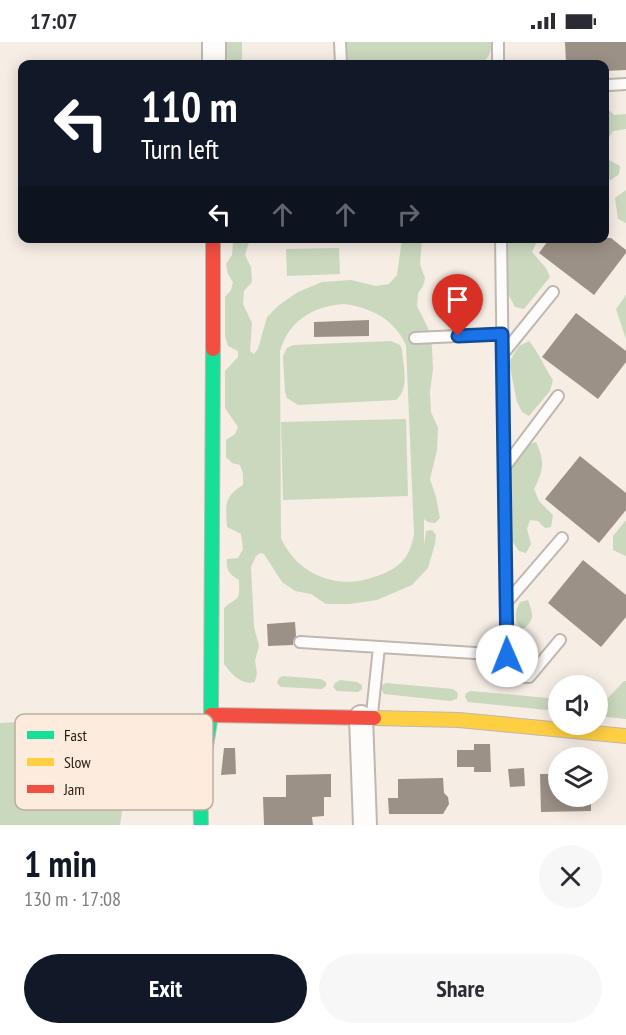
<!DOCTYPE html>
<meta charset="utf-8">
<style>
:root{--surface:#fff;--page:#f7f7f7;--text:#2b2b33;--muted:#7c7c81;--accent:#111827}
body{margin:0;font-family:"PT Sans Narrow",sans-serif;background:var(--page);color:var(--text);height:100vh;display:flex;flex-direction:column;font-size:22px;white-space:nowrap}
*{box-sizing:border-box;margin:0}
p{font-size:20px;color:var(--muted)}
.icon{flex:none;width:33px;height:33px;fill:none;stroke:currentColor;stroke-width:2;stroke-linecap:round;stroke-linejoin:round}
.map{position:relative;height:783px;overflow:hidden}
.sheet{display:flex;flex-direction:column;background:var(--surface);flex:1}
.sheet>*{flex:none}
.banner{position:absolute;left:18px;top:18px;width:591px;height:183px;border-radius:12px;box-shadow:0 3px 15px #0003;background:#111827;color:#fff;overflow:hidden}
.buttons{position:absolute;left:548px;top:633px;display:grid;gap:12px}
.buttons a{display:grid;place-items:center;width:60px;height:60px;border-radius:50%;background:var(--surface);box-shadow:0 3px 15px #0003;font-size:30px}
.pin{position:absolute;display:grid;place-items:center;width:51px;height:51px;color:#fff;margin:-62px -26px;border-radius:50% 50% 50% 0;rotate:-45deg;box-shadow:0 0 6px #0007}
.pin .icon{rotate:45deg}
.me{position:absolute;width:66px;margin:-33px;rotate:359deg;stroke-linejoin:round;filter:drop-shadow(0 0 4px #0008)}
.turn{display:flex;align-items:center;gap:21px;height:126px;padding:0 24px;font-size:27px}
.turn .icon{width:78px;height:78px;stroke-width:2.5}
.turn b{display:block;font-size:42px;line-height:51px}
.lanes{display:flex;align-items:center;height:57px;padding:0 24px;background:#0003;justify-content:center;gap:30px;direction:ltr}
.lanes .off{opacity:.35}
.round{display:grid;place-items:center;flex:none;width:63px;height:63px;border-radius:32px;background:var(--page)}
.summary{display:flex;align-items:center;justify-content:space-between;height:102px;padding:0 24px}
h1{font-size:36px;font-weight:800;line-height:45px;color:var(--accent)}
.button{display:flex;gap:12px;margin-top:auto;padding:12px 24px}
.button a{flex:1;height:69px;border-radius:36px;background:var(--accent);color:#fff;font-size:24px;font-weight:800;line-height:69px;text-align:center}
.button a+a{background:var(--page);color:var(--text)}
.status{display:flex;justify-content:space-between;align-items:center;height:42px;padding:0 30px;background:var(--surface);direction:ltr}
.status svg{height:16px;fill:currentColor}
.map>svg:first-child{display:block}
.green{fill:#cad8be;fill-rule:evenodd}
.building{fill:#9c9186}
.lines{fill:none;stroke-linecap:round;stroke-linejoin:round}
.lane-casing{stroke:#c0b7b0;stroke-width:14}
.street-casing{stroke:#c0b7b0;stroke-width:26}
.fast-casing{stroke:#c0b7b0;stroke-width:16}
.slow-casing{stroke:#c0b7b0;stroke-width:16}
.jam-casing{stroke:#c0b7b0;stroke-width:16}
.lane{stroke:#fefcfb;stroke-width:10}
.street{stroke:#fefcfb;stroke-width:22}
.fast{stroke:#16e098;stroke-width:14}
.slow{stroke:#ffcf43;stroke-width:14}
.jam{stroke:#f24e42;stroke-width:14}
.route-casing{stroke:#114b97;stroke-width:15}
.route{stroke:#1a73e8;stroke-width:10}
.key{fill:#fdecde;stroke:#bcada0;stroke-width:1.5}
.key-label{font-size:16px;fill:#231910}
</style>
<div class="status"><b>17:07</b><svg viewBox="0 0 49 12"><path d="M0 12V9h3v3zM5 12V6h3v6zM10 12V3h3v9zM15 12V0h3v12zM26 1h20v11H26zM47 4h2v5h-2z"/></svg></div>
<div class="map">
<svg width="626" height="783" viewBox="0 0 626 783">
<rect width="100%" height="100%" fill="#f6ede5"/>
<path class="green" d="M223,0H242V21H230L223,8Z
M345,0H491C492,11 488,19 477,22H349L345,15Z
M605,64L614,73L626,72V87L613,89L605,102L609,118L620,124L619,132L611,138L605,136Z
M626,148V181L618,177L615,156Z
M230,197H250L245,213L251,225L252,240L244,249L243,262L252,281L250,309L254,312L258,307L267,275L279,263L298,250L322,240L351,238L376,244L389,242L397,233L402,197H422L420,222L425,236L423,244L418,251L417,264L428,286L432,305L433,327L430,350L431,370L438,386L437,408L430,437L436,455L440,476L435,481L428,480L424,477V504L426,489L432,488L436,493L435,502L428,526L412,543L377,558L349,562H326L311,552L295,549L282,540L264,512L260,511L256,514L251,525L254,585L259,604L255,619L257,631L255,640C242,644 231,632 224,622V566C238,554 240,560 239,538C229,532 226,528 227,517L238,516L243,507L241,492L227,485C226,464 223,455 243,443V432L240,423L232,421L226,415V398L235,392L238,385L225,366V329L238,315V309L228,304L225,294V255L231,248L233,240L228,232L226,222L232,213L233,200ZM344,262C372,266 394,277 406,303L414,492C410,516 400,526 377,534C339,549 298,534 281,496L280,309C289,278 314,264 344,262Z
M506,197H538L532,210L546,226L550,235L524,267L515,265L506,248Z
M339,206L340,232L287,234L286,207Z
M626,253V297L616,267Z
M391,299L400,303L402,308C403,324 410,347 396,358L298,363L287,356L285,350L283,314L287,306L293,303Z
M529,299C539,311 544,325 553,338L550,349L529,374L522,370L517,360L509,320L519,304Z
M406,377L408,454L283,458L281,380Z
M536,400C545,420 544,427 534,447L539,459L553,473L551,485L545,486L538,479L530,478L527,487L531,502L526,511L519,509L510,496L509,431L515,417L528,402Z
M626,478V514L613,508V494Z
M528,558C533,573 536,577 522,588C514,578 514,571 520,560Z
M283,634L321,637L326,640V644L322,647L281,645L277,641L279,636Z
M340,638L357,640L362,643V647L358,650L337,649L333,645L335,641Z
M624,639H626V677L597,674V656H608Z
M386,641L453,647L458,651L457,657L450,659L384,652L381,647L382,643Z
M471,649L548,656L554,660L552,666L546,668L468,660L465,655L466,651Z
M71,677L118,678L143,706L144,727L125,749L120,783H0V681Z"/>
<path class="building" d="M565,0H626V28L604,29V22H566Z
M550,196H611L626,208V211L594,253L539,211Z
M576,271L626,309V320L598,357L542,315Z
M369,278V294L314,295V280Z
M580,414L626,451V468L599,501L545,457Z
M583,518L626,553V575L601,605L548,561Z
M295,580L296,594L293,599V603L268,604L267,582Z
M474,702H490L491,730H474V725H457V708H474Z
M224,706H235L236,732L221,733Z
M524,726L525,744L510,745L508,727Z
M331,732V755H324V774L312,775L313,783H264L263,755H286V733Z
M540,732H558V754H591V769L541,770Z
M443,736L444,751L448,755L449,762L443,772H389L388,756H398V737Z"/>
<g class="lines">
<g class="lane-casing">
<path id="lane" d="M340,0L341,22
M498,0V22
M609,43L626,42
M501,196L507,634L529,635L560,598
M415,296L502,292
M502,313L553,250
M504,426L558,354
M506,561L562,496
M300,600L507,613
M372,672L379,605"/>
</g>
<g class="street-casing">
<path id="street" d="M214,22V0
M361,675L365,783"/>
</g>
<g class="fast-casing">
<path id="fast" d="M201,783L200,740L211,673L213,307"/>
</g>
<g class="slow-casing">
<path id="slow" d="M374,676L459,678L626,694"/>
</g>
<g class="jam-casing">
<path id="jam" d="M213,307V196
M211,673L374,676"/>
</g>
<use href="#lane" class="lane"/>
<use href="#street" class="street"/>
<use href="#fast" class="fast"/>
<use href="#slow" class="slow"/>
<use href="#jam" class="jam"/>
</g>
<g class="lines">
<g class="route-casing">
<path id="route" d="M458,294L502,292L507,614"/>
</g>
<use href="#route" class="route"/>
</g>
<rect x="15" y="672" width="198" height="96" rx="9" class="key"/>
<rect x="27" y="689" width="27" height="8" fill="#16e098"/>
<rect x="27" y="716" width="27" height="8" fill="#ffcf43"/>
<rect x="27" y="743" width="27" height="8" fill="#f24e42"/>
<g class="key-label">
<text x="64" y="699">Fast</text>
<text x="64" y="726">Slow</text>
<text x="64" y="753">Jam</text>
</g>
</svg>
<div class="buttons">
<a><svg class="icon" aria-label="sound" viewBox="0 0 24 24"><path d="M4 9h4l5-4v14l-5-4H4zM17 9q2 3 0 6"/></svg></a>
<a><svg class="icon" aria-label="layers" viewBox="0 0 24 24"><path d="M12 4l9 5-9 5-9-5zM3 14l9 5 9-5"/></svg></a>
</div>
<div class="pin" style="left:458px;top:294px;background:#d93025"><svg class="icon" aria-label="arrive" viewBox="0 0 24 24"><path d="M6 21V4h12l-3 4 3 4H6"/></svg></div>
<svg class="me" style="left:507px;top:614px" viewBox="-20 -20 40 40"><circle r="19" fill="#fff"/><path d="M0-13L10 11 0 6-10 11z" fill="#1a73e8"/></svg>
<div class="banner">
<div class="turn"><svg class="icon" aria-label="left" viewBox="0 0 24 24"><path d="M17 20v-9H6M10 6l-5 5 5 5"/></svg><div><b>110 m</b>Turn left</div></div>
<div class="lanes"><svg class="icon" aria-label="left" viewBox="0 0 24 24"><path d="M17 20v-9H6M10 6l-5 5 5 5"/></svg><svg class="icon off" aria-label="ahead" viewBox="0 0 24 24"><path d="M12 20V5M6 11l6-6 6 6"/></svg><svg class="icon off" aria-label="ahead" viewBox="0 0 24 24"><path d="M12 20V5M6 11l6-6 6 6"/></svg><svg class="icon off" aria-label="right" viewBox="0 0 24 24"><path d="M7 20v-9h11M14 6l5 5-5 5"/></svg></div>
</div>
</div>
<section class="sheet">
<div class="summary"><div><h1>1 min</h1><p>130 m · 17:08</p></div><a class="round"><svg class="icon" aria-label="close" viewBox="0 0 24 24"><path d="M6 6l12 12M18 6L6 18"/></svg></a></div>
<div class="button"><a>Exit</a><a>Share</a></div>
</section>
